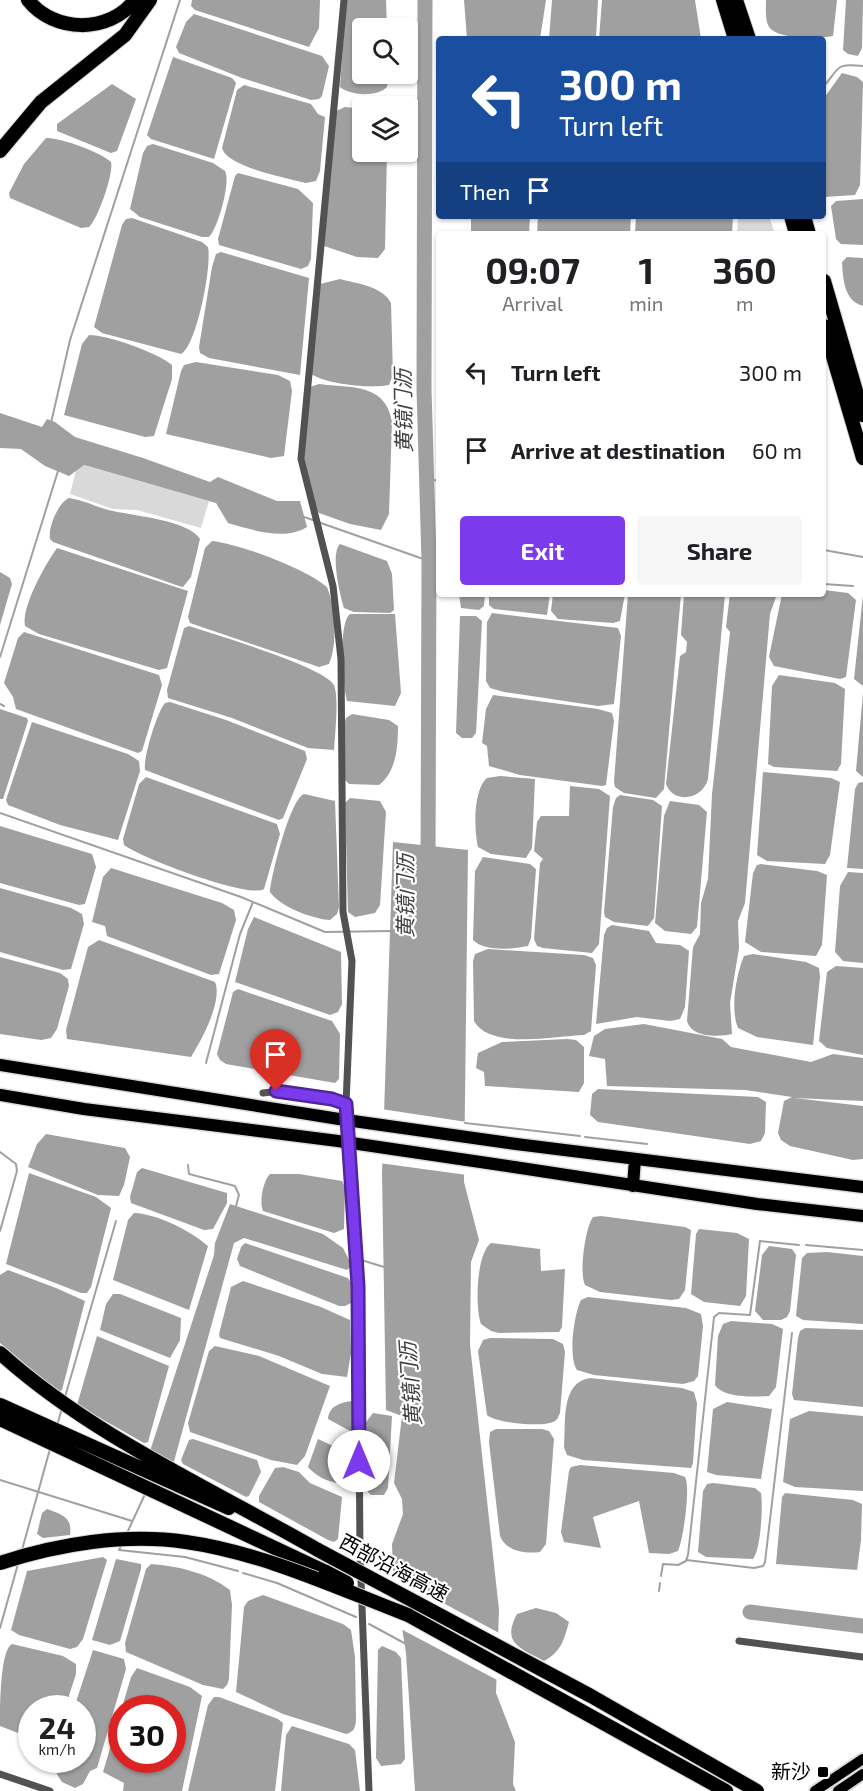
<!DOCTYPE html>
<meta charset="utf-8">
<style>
:root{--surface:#fff;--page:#f6f6f6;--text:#202124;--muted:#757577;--accent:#7c3aed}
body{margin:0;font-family:"Exo 2","Noto Sans SC",sans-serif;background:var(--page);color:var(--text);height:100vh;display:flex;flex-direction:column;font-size:22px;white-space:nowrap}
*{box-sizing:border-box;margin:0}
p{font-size:20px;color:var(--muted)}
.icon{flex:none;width:33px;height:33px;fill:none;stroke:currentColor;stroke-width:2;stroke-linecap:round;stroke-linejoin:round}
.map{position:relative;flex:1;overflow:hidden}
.drawer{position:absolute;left:436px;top:231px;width:390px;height:366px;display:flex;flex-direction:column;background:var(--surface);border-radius:6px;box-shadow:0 2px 4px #0004}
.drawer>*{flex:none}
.hud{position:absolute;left:436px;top:36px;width:390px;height:183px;border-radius:6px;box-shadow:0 2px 4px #0004;background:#1a4fa0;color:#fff;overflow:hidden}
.tools{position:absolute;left:352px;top:18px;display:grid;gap:12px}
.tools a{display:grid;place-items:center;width:66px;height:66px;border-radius:6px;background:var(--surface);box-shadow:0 2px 4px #0004;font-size:30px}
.speed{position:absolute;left:18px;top:1695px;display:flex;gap:12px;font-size:30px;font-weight:700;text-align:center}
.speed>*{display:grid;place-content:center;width:78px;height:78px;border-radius:50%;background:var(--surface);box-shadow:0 2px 4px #0004;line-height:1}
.speed small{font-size:15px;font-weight:400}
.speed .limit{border:9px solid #d22;background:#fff;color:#111}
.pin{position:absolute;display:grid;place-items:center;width:51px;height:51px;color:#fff;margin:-62px -26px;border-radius:50% 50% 50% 0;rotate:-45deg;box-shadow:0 0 6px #0007}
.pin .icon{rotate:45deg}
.me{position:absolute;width:66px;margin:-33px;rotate:0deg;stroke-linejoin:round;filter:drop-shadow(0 0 4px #0008)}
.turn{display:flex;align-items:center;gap:21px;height:126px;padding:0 24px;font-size:27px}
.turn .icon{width:78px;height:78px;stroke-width:2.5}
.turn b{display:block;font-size:42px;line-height:51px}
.then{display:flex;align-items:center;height:57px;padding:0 24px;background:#0003;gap:12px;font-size:22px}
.eta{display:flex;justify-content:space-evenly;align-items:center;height:102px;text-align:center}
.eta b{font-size:36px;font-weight:700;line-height:42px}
.primary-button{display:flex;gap:12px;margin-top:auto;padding:12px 24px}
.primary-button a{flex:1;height:69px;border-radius:6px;background:var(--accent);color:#fff;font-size:24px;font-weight:700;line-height:69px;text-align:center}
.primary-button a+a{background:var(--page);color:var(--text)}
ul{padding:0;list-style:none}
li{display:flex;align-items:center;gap:18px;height:78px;padding:0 24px}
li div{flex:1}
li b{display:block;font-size:22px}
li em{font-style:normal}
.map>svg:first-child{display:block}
.green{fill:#d9d9d9}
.water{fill:#a0a0a0;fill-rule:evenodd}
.pier{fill:#fff}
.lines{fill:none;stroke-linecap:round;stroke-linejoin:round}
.stream{stroke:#a0a0a0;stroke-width:2}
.river{stroke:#a0a0a0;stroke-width:15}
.primary-casing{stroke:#dbdbdb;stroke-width:14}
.trunk-casing{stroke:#dbdbdb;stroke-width:15}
.motorway-casing{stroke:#dbdbdb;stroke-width:16}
.minor{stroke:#525252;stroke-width:7}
.primary{stroke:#000;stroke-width:10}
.trunk{stroke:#000;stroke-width:12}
.motorway{stroke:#000;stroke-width:14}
.trunk-bridge-casing{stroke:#dbdbdb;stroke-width:15;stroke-linecap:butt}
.motorway-bridge-casing{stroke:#dbdbdb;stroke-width:16;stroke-linecap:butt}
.trunk-bridge{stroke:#000;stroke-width:12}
.motorway-bridge{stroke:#000;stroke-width:14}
.route-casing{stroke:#51269a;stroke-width:15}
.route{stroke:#7c3aed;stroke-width:10}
.poi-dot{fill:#000;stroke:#fff;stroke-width:2}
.labels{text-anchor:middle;stroke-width:4.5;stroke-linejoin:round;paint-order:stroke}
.street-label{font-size:20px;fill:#000;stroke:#fff}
.poi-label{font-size:20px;fill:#000;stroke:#fff;text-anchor:end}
.water-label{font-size:21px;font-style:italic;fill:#414141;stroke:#fff}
</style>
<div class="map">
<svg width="863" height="1791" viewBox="0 0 863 1791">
<rect width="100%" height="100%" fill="#fff"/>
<path class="green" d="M738,216H769L775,234H737Z
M83,465L209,501L201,528L137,510L113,509L70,494L76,470Z"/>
<path class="water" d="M192,0H320L319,28L309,47L195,10L191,6Z
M346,0H386L387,28H363V74H388L387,87C377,97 351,96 340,87Z
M464,0H546L540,39H467Z
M552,0H598L596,39H549Z
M602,0H695L701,39H599Z
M766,0H837L833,36C819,39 774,40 768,25C765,18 766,7 766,0Z
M846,0H863L862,48L858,56L848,54L843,50Z
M194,14L322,56L329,66L322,96L319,99L311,100L242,78L179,53L176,47L186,22Z
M173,57L232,78L236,83L214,159L151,139L147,135Z
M842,73L857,77L863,82L860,185L855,195L824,197V98Z
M112,84L136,99L117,151L111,153L57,131V124Z
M244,85L311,104L318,114L325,117L320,171L316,181L306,183C287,178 227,167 222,148L237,90Z
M345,107L363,109V152H387L385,249L378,258L357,257L324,246L336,111Z
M46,138C59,137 101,152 111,162C114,173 98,219 89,227L81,228L10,198L9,193L24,164Z
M153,144L213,163L225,171C231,182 218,228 209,237H202L140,217L130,209L143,153L147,146Z
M238,173L298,189L313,203L311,259L308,266L301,269L219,245L218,239L235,176Z
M863,199V245L841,244L836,239L831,206L836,201Z
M471,216H530L529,234H471Z
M538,216H631L630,234H537Z
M636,216H733L732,234H635Z
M132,218L202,242L208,247C212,266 197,345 181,354L102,333L94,327L122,225L126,219Z
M221,252L309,278L300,375L209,358L200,353L199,347L212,267L216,254Z
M847,257L863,258V306C844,301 843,279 842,262Z
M340,279C358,284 382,286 391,303L393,375L389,385C372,389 323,384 310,373L320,284Z
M89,335C108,335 158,353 172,365V379L154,436L145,437L64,415L82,344Z
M196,362L278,375L290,381L292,391L284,456L271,458L166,434L181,371L184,365Z
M319,384C351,388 386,383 392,422L389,514L381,530L350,524L319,513L309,504L304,466L307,398L310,387Z
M0,413L42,427L47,419L55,422L75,437L143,458L210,482L218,477L277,501H300L307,527C284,541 253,530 228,523L216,503L84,465L69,476L45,466L21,449L0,448Z
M69,498C84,500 98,508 113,511C134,516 188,520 200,539L191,577L183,587L179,586L53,542L50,539C48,527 58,503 69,498Z
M212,541C240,544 307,569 327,587C335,607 338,644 329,664L319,667L190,623L188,617L205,548Z
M340,544L387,561L392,574L394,610L390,613L354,612L344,608C340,595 330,554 340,544Z
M57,548L188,591L167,668L159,670L39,634L25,626C21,607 46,563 57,548Z
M0,572L10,578L12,584L0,625Z
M824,590L848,593L856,600L846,677L840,679L774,666L769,657L782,594H824Z
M459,594H485L484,606L479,610L461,608Z
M489,594H550L547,615L494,609L489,605Z
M553,594H625L620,621L613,623L558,619L551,611Z
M628,594H681L664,789L656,798L624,793L615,787L614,782Z
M684,594H725L708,779C703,799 674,805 666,784L680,656L686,652L687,642L681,635Z
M730,594H777L770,614L745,903L738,921L739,948L730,1003L732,1034C718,1037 692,1038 687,1021L693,947L700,934L701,903L708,879L712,794L730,632L726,627Z
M863,595V686L854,679Z
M492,613L618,628L621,636L614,704L598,706L504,692L490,688L486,681L487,622Z
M350,614H395L401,693L395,706L347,701C343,686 338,623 350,614Z
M460,616H476L482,621L476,733L472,738H462L456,733Z
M189,626C213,634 325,667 334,685C339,697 335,735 334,750L308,748L232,718L168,698L167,690L184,628Z
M24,632L159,675L162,685L142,751L138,753L16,709L13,697L4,683L18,638Z
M779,675L835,683L845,689L841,764L837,771L774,767L768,764L772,686Z
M863,693V777L856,771Z
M493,695L598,709L612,713L614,721L606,785L602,786L520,775L489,766L487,746L482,743L486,709Z
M170,702L226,720L305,751L307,759L283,818L279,820L145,770C143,758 157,712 165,703Z
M0,709L27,718L28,721L3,799H0Z
M352,714L389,720L398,726C398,748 396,772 379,785L349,784L345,780L344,724L346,718Z
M32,722L128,754L139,761L140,771L118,840L60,825L8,805L6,800Z
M763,772L831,778L840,782L830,855L825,864L767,861L757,855Z
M500,776L535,779L532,848L526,858L491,854L478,847C474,830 473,790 487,778Z
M146,777L277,824L280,834L264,889C249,899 141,858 124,845L123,839L139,784Z
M863,782V869L847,868L855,789L858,783Z
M570,786L599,789L610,796L599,944L592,953L543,948L537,946L534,939L540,863L543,859L534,851L537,822L541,816H569Z
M304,794L335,801L339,907L337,914L330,920C313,919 280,907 270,892C271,876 290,799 304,794Z
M620,795L653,800L662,806L654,918L648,926L614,922L605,917L604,912L613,807L616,798Z
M350,798L380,801L386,812L380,905L375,913L355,917L348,912L345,803Z
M670,801L699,805L707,812L697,927L691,934L665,931L655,923L664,816Z
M0,826L92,854L96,867L85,904L79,905L0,883Z
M393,842L468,850L464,1182L479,1240L471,1262L470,1345L499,1610L496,1693L515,1742L513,1784L516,1791H415L406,1653L393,1571L392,1544L403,1514L402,1499L394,1483L402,1416L386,1410L382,1174Z
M483,857L530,864L536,869L531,938L528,946C513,949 485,952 473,940L475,871Z
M761,864L817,871L827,875L822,945L816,956L761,952L745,942L753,873L757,865Z
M111,868L222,903L234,910L236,920L219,974L211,975L107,936L105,926L92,922L103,877Z
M848,872L863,873V963L843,961L835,952L840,886Z
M0,888L71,908L82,914L84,924L71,969L63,970L0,952Z
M254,917L341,952L342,1004L338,1012L330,1015L235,982L248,929Z
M612,925L649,931L656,943L680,945L689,951L685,1007L680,1019L670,1021L637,1017L596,1024L604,935L607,928Z
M99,940L215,982C223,1001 201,1041 191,1057L67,1039L66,1030L88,947Z
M488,949L584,955L593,958L596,965L591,1031L584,1035C555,1036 490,1050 474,1021L473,961L475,954Z
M753,954L806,962L819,968L820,977L813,1045L757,1037L738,1028C730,1009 736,975 744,956Z
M0,957L60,973L68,979L69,986L57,1029L51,1038L41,1040L0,1034Z
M836,966L863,968V1055L827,1048L819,1041L827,972Z
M238,989L332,1021L340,1034L339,1079L335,1083L226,1064L220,1060L217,1054L233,992Z
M644,1024L722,1039L731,1047L811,1062L833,1054L863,1058V1101L794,1098L863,1106V1159L853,1160L790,1146L781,1140L778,1133L784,1101L792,1097L745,1090L607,1086L605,1059L589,1056L594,1036L605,1029Z
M567,1039L576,1040L584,1047V1083L579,1092L485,1086L484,1072L476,1068L478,1053L502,1042Z
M598,1089L758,1097L766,1102L765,1133L761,1141L750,1144L598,1122L590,1115L592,1094Z
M46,1134L125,1148L130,1157L124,1185L119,1196L98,1195L28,1167L37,1144Z
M142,1168L227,1193V1203L213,1229L204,1230L131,1203L130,1197L137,1172Z
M29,1173L96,1197L111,1208L91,1287L87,1293H81L6,1264Z
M270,1174H299L342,1181L345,1188L344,1229L334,1233L263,1211C259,1202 263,1181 270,1174Z
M230,1204L323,1234L343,1248L352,1266L347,1270L244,1238L234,1243L173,1465L150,1451L214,1255L215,1243Z
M134,1213C158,1214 191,1231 208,1246L189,1310L113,1280L128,1220Z
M601,1216L685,1227L691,1230L685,1290L679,1299L671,1300L600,1292L585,1285C579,1274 585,1228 593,1217Z
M699,1229L737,1233L749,1239L746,1296L740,1306L704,1302L691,1294L696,1234Z
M245,1243L348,1278L352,1284L351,1303L345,1306H339L240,1266L237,1259L241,1247Z
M491,1243L540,1249L541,1271L565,1269L562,1327L559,1332L499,1333L491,1331L481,1324C475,1307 476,1254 491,1243Z
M769,1246L792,1249L796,1255L790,1311L787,1317L781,1320H763L755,1311L762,1255Z
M827,1252L863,1256V1324L803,1320L796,1316L802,1258L807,1253Z
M8,1270L56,1288L85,1301L62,1390L58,1392L0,1343V1275Z
M243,1281L321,1307L350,1320L351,1353L347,1377L322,1374L279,1356L220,1338L219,1334L231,1287Z
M113,1294H120L181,1318L180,1340L170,1358L100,1330L106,1304Z
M588,1297L686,1308L701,1314L703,1326L698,1376L694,1381L683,1384L594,1375L577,1370C568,1357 574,1314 581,1300Z
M731,1321L772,1324L783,1329L776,1387L769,1396C754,1397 723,1398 715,1385L718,1336L723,1324Z
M805,1328L863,1330V1407L794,1400L792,1394L798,1338L800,1331Z
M97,1336L169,1366L148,1442L144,1443L77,1405Z
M490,1338L553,1339L563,1344L565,1352L560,1413C558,1417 558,1419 555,1421C545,1428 495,1423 487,1415L478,1351L483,1340Z
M215,1346L259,1356L330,1386L305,1456L297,1465L271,1460L190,1432L188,1423L209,1351Z
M590,1378L682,1388L694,1392L697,1403L693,1463L691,1468L583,1460L567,1455L564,1447C566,1424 560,1382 590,1378Z
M351,1401L355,1404L352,1432L328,1419C329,1406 340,1403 351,1401Z
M727,1402L772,1409L761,1479L716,1475L707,1472L713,1409Z
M809,1411L863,1416V1491L795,1487L783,1482L790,1419Z
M373,1413L392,1416L388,1488L384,1495H371L368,1492L367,1487L366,1422Z
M496,1429H542L549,1431L554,1439L546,1544L540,1552C524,1554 506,1551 500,1536L489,1442L490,1432Z
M193,1439L257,1460L261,1472L249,1496L246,1497L183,1464L181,1460L189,1440Z
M318,1439L348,1453L349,1479C339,1489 316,1477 308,1467Z
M580,1465L674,1473L685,1477C691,1487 683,1540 678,1551L669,1554L649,1553L639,1501L593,1517L601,1548L564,1542L561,1532L569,1471L571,1467Z
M283,1467L299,1472L310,1483L342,1497L338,1539L334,1542L328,1540L259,1502V1496L275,1468Z
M713,1483L755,1488L761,1493C763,1506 761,1549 753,1559L706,1557L698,1552L703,1491L707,1484Z
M785,1493L853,1500L862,1504L861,1540L857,1570L776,1564L782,1497Z
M47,1509C61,1514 73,1517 70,1535L43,1538L37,1534L42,1513Z
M103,1557L107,1560L83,1639L77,1647L70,1649L19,1635L11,1630L27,1571Z
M116,1559L141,1564V1569L120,1641L110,1645L92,1640Z
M151,1564C178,1566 208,1573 230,1590L232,1605L229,1679L227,1685L223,1689L203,1685L126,1652L125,1643L146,1569Z
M263,1595L343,1624L351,1630L355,1657L356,1721C355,1728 354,1732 346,1734L283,1714L236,1692L244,1607L248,1601Z
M536,1608L556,1613L569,1622C564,1640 561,1652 544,1661C521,1648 501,1644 517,1614Z
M12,1644L63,1656L76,1664V1674L65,1708H32L31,1738L0,1726C0,1709 0,1650 12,1644Z
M382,1646L396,1652L401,1658L405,1759L401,1764L381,1766L376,1758L378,1650Z
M93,1650L124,1659L126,1669L97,1768L90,1771L83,1784L75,1788L62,1782L55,1771L60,1760H82V1708H74Z
M137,1668L190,1687L202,1696L182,1791H123L124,1783L103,1772L131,1677ZM172,1708V1760H122V1708Z
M214,1697H219L278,1719L283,1723L275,1791H188L208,1705Z
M292,1726L349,1744L355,1750L360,1791H281L286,1735Z"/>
<path class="pier" d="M381,1109L467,1122V1175L379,1163Z
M391,1575L501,1634L499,1681L399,1628Z"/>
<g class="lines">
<path class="stream" d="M824,86C840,68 834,63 863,66
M51,423L70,340L180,0
M428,479L440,481
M301,516L313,520
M318,522L429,561
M824,550L863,557
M824,584L853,586
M0,657L58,471
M0,704L4,706
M0,813L241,897L325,932L391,931
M206,1063L240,934L253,902
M465,1123L580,1136
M585,1137L647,1144
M0,1152L16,1164L17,1171L0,1231
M188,1165L189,1174L235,1186L239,1195L236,1206
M806,1245L863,1250
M358,1259L384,1267
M65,1397L116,1221
M57,1426L62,1408
M0,1480L132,1521
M127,1533L146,1492
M122,1544L119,1550L185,1557L238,1571
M22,1550L50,1449
M686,1560L754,1568L763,1566L765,1562L792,1333
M243,1573L277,1583L356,1617
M661,1576L663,1564L678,1565L686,1561L688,1555L714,1317L719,1313L750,1315L760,1241L799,1245
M659,1591L660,1583
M369,1624L406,1644
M0,1628L18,1564"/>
<path class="river" d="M425,0L424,389L429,561L428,864
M750,1612L863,1626"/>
<g class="primary-casing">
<path id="primary" d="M815,1791L863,1759
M838,1791L863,1774"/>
</g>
<g class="trunk-casing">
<path id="trunk" d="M0,1065L339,1119
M0,1095L84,1109L338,1141
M516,1144L863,1187
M514,1167L757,1204L863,1216
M633,1186L635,1159"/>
</g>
<g class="motorway-casing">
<path id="motorway" d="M28,0C54,33 109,34 135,0
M723,0L735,39
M736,0L749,39
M0,151L41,102L125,35L150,0
M791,216L796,234
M804,216L809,234
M824,281L863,415
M824,326L863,458
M0,1353C92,1436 210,1488 318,1550
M0,1405L229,1508
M0,1419L326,1572
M408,1615L726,1791"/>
</g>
<path class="minor" d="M263,1093C289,1089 321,1095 346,1104L352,961L343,912L341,659L333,586L301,459L344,0
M346,1104L358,1286L360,1554L369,1791
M739,1641L863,1657
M0,1774L50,1791"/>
<use href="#primary" class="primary"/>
<use href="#trunk" class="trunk"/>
<use href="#motorway" class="motorway"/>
<g class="trunk-bridge-casing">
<path id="trunk-bridge" d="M339,1119L516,1144
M338,1141L514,1167"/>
</g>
<g class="motorway-bridge-casing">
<path id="motorway-bridge" d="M318,1550L591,1696L757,1791
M0,1563C58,1544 125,1533 186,1542C263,1553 335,1587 408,1615
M326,1572L347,1583"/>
</g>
<use href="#trunk-bridge" class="trunk-bridge"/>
<use href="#motorway-bridge" class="motorway-bridge"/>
</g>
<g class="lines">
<g class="route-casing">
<path id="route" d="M276,1091L332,1099L346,1104L358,1286L359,1461"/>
</g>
<use href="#route" class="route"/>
</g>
<rect class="poi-dot" x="817" y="1766" width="12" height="12" rx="3"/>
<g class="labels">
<g class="street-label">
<text transform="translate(394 1568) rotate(28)" y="7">西部沿海高速</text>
</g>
<g class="poi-label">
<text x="811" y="1779">新沙</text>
</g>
<g class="water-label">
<text transform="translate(404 411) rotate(-91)" y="7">黄镜门沥</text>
<text transform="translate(406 896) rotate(-90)" y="7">黄镜门沥</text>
<text transform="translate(411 1384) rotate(-94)" y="7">黄镜门沥</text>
</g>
</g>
</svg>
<div class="tools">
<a><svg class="icon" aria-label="search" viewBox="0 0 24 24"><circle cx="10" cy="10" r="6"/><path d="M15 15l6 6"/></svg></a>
<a><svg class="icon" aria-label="layers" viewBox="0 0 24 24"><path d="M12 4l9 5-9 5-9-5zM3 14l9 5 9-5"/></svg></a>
</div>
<div class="speed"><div>24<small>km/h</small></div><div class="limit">30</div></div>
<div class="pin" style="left:276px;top:1091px;background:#d93025"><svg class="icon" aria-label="arrive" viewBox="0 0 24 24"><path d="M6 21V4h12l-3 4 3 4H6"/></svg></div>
<svg class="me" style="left:359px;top:1461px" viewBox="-20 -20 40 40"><circle r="19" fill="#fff"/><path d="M0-13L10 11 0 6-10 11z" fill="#7c3aed"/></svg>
<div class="hud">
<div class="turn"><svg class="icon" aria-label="left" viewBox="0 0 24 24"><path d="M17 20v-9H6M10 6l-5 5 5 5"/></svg><div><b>300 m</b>Turn left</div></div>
<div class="then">Then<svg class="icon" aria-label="arrive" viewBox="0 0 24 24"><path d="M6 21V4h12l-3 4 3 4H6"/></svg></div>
</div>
<section class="drawer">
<div class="eta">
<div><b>09:07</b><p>Arrival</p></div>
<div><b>1</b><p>min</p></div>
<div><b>360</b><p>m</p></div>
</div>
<ul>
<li><svg class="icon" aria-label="left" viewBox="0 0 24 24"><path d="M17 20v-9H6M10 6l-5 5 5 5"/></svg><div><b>Turn left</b></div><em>300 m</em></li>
<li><svg class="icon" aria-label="arrive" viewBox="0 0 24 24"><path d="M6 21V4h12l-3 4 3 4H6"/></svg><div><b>Arrive at destination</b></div><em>60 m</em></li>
</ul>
<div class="primary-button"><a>Exit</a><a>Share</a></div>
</section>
</div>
